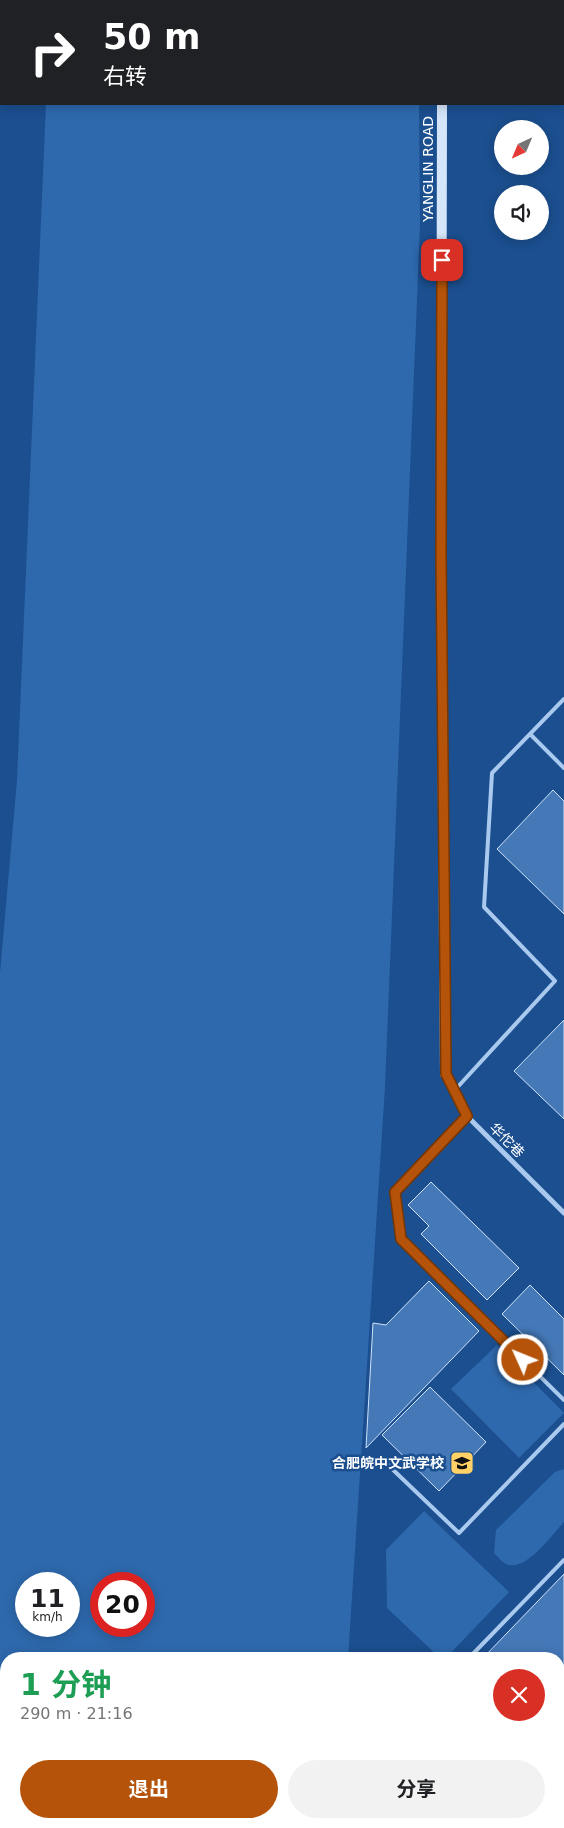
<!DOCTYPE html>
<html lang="zh">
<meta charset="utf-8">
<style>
:root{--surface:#fff;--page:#f2f2f2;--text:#202124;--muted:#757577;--accent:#b45309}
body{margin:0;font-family:"DejaVu Sans","Noto Sans SC",sans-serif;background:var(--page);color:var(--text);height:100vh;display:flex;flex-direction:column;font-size:19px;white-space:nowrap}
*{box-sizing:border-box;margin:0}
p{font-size:16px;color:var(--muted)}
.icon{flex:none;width:28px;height:28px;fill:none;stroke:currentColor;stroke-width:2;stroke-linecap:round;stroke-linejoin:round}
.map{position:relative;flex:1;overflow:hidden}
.details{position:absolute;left:0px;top:1652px;width:565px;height:176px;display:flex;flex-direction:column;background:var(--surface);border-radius:20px 20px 0 0;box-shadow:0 2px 12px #0003}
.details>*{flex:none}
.top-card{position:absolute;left:0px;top:0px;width:565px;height:105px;box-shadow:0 2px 12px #0003;background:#202124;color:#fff;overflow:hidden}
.needle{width:32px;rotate:224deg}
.buttons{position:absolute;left:494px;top:120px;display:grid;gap:10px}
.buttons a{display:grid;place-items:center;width:55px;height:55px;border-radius:50%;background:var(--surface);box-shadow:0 2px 12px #0003;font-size:25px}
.speed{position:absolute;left:15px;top:1572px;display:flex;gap:10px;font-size:25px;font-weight:700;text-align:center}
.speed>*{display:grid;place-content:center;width:65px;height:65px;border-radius:50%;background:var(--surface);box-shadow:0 2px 12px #0003;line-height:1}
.speed small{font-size:12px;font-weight:400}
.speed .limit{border:8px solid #d22;background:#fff;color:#111}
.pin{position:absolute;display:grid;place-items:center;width:42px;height:42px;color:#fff;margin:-21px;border-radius:10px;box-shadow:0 2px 8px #0006}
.me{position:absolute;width:55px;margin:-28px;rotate:314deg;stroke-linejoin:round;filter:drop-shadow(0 0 4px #0008)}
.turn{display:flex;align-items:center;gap:18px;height:105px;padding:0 20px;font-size:22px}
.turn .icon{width:65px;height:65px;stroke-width:2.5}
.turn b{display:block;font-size:35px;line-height:42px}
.round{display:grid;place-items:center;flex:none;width:52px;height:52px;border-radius:26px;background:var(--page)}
.head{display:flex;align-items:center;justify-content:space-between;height:85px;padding:0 20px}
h1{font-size:30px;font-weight:700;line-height:38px;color:#1e9e55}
.button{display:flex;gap:10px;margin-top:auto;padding:10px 20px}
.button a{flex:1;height:58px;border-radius:30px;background:var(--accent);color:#fff;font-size:20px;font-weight:700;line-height:58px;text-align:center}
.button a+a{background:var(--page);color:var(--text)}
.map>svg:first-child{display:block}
.green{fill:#2e69ad;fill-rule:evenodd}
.building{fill:#4478b7;stroke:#cfe3fa}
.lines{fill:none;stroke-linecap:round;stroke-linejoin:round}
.lane{stroke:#a9c9ee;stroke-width:4}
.street{stroke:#a9c9ee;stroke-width:5}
.secondary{stroke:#d6e6fa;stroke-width:10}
.route-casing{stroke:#753606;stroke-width:12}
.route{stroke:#b45309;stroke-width:9}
.labels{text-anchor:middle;stroke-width:5;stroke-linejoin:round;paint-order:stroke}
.street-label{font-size:14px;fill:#fff;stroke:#1b4f8f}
.poi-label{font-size:14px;font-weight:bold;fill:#fff;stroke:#1b4f8f;text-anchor:end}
</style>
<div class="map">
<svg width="564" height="1828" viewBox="0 0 564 1828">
<rect width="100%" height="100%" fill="#1b4f8f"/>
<path class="green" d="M51,0H418V1H51Z
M46,104H419L420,225L385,1087L348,1659H6V1822L337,1823V1828H0V973L17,780ZM26,1584H69V1626H26ZM101,1584H144V1626H101Z
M497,1345L564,1413L519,1458L451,1389Z
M564,1469V1522C552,1535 525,1573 506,1564C502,1562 497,1556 494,1553L496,1530L555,1472Z
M424,1511L509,1592L445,1659H441L387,1608L386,1550Z"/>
<path class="building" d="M553,790L564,801V914L497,849Z
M564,1020V1119L514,1071Z
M431,1182L519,1268L487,1300L421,1234L429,1226L408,1205Z
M429,1281L479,1331L366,1448L373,1323L386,1325Z
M530,1285L564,1319V1375L502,1314Z
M430,1387L486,1442L439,1491L382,1435Z
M564,1574V1664L559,1670V1659H482Z
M564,1733V1828H471L476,1822H559V1739Z"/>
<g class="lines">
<path class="lane" d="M530,734L564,768
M454,1091L555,981L484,907L492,773L564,699
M467,1116L395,1193L401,1239L564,1400
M387,1464L459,1533L564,1424
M468,1659L564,1560
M559,1682L564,1676
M559,1716L564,1711
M349,1828L350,1822
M417,1828L422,1822
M449,1828L454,1822"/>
<path class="street" d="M445,1074L467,1116L564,1213"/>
<path class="secondary" d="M442,1V0
M442,104L441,553L445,1074"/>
</g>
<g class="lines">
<g class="route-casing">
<path id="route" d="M442,260L441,553L446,1074L467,1116L395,1192L401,1239L523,1360"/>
</g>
<use href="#route" class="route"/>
</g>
<defs>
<g id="school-square" transform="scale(1.25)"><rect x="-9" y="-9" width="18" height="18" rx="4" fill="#ffd166" stroke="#1b4f8f"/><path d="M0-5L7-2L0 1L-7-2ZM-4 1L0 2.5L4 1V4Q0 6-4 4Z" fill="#111"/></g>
</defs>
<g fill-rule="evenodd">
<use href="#school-square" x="462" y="1463"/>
</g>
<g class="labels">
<g class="street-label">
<text transform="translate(428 169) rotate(-90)" y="5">YANGLIN ROAD</text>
<text transform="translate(507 1140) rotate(45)" y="5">华佗巷</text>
</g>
<g class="poi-label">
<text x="444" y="1468">合肥皖中文武学校</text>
</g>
</g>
</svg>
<div class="buttons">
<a><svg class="needle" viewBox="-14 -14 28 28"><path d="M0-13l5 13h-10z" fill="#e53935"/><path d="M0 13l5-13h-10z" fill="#757577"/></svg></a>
<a><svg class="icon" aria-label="sound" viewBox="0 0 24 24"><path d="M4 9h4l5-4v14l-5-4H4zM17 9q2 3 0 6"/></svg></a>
</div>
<div class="speed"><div>11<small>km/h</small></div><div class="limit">20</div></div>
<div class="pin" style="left:442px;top:260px;background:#d93025"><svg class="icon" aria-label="arrive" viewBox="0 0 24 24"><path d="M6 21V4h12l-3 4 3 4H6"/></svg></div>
<svg class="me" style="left:523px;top:1360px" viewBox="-20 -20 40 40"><circle r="17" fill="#b45309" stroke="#fff" stroke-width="3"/><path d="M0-11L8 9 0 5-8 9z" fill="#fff"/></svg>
<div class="top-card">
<div class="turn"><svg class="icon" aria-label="right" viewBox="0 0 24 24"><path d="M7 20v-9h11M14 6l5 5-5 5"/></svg><div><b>50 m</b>右转</div></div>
</div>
<section class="details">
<div class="head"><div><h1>1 分钟</h1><p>290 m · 21:16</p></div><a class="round" style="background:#d93025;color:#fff"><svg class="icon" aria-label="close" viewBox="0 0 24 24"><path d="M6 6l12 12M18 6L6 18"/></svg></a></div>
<div class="button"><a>退出</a><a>分享</a></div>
</section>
</div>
